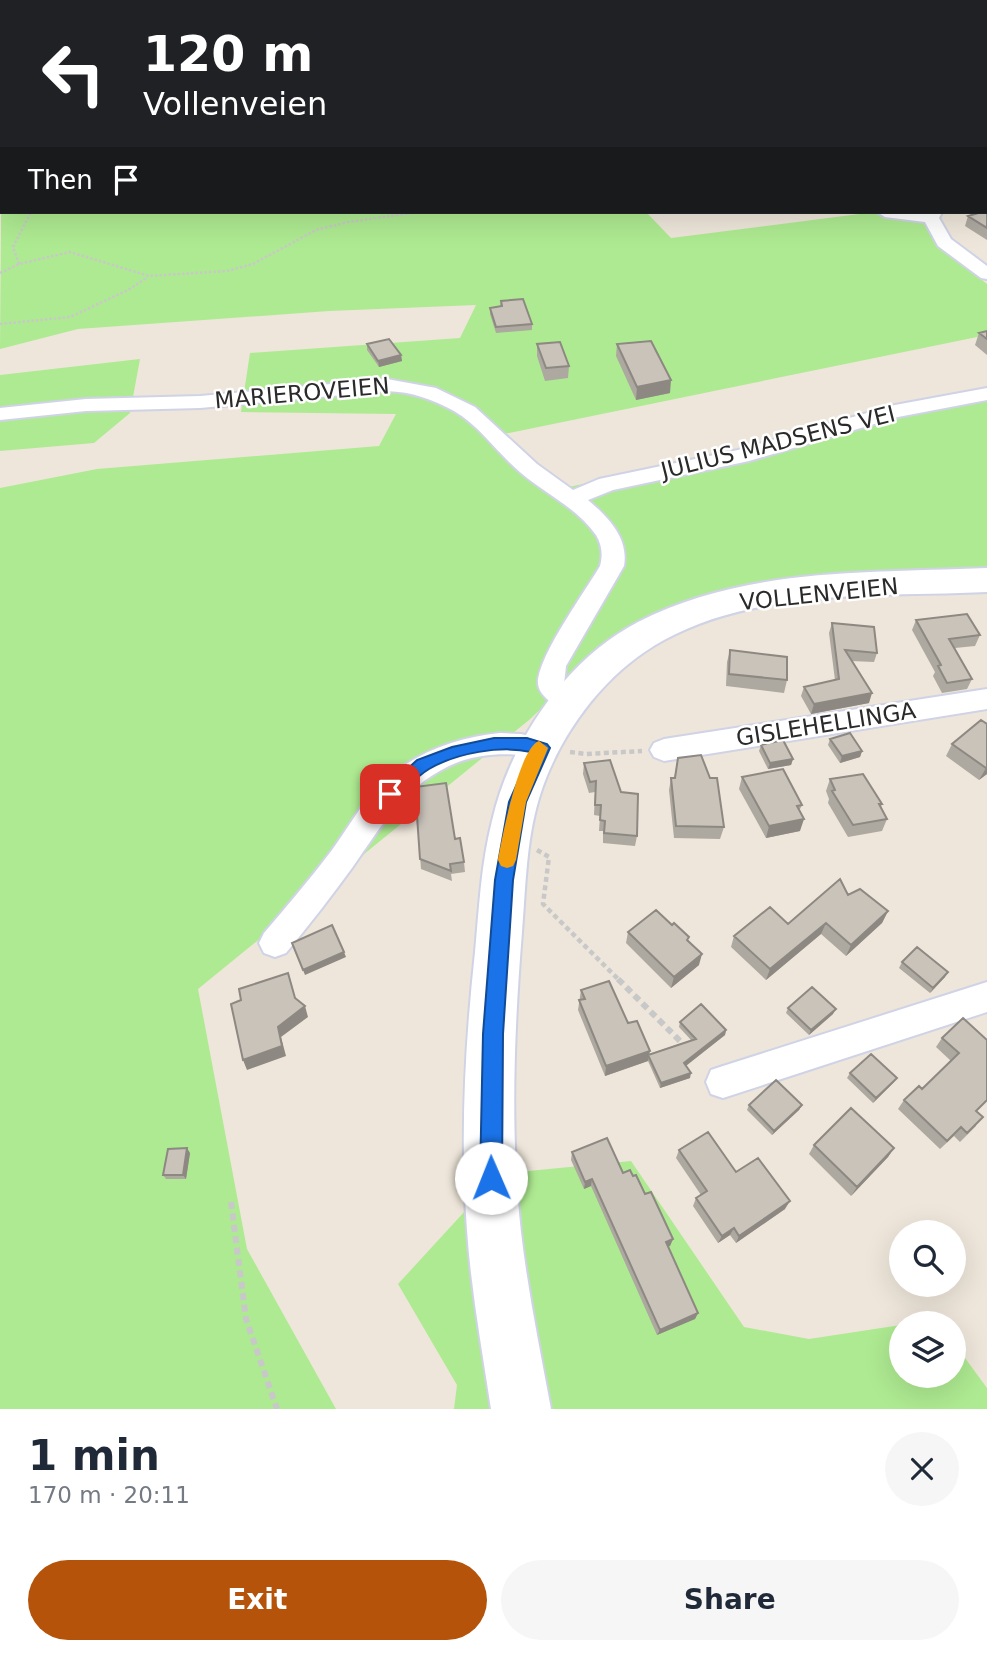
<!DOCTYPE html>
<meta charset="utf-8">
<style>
:root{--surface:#fff;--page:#f6f6f7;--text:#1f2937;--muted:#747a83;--accent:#b45309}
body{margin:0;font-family:"DejaVu Sans",sans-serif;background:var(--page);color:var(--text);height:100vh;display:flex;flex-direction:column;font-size:26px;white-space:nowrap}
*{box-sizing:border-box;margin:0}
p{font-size:23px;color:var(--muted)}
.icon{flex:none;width:38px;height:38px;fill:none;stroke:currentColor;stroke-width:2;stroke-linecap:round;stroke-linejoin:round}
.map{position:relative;height:1409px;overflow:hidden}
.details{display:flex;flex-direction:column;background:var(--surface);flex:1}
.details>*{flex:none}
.hud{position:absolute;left:0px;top:0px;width:987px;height:214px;box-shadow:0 7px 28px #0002;background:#202124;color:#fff;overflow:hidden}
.tools{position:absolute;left:889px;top:1220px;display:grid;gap:14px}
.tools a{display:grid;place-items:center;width:77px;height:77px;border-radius:50%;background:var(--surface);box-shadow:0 7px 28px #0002;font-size:35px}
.pin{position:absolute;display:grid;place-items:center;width:60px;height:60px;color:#fff;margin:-30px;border-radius:14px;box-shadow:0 4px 10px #0006}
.me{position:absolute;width:77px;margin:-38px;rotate:359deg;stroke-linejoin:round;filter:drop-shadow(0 0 5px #0008)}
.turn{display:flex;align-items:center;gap:24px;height:147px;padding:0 28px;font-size:32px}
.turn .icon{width:91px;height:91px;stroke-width:2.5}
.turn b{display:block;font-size:49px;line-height:60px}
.then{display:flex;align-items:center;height:66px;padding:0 28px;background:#0003;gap:14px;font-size:26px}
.round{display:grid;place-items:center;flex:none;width:74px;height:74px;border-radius:37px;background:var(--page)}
.overview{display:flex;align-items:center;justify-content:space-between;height:119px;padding:0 28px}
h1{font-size:42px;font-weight:600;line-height:52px}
.primary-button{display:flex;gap:14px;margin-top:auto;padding:14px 28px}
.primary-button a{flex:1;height:80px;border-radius:42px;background:var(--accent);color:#fff;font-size:28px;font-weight:600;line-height:80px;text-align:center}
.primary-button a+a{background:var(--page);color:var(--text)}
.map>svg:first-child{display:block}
.green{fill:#aeea91}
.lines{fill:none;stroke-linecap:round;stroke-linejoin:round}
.street-casing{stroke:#cfd3e5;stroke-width:4}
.secondary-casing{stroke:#cfd3e5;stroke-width:4}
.path-far2{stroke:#c8c8c8;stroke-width:2.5;stroke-dasharray:2.5 2;stroke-linecap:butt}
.path-far1{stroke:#c8c8c8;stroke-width:4.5;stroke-dasharray:5 3.5;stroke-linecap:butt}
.path{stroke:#c8c8c8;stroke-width:6;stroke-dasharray:7 4.5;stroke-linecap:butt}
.street{fill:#fff;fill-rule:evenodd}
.secondary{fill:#fff;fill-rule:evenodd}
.wall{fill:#ada8a0}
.shaded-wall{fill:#8d8882}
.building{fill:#c9c3ba;stroke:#8d8882;stroke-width:2}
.route{fill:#1a73e8;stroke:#114b97;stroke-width:2}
.slow{fill:#f59e0b}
.labels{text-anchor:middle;stroke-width:5;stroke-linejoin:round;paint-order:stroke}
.street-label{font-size:23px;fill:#2a2a2a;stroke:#fff}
</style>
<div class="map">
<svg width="987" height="1409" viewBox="0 0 987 1409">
<rect width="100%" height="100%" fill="#eee6da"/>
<path class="green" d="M0,0H786L792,2H2L0,66Z
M2,105V212H646L671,238L875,212L928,219L941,248L987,284V335L499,435L564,488L794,439L987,392V574L714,594L610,644L529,720L198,989L247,1249L336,1409H0V488L97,469L379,446L396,414L241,412L250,353L460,338L476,305L329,311L78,329L0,349Z
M140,359L130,413L94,443L0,451V375Z
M631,1161L744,1327L809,1339L901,1325V1376H954V1343L987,1388V1409H454L457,1385L398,1284L499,1174Z"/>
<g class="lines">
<g class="street-casing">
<path id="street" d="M822,0H834L835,2H823Z
M0,117H2V125H0Z
M985,139H987L985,165Z
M877,212H942L939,218L951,239L987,266V279L981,278L938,246L925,222L885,217Z
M387,379L436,388L475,407L537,464L573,490L599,479L738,450L895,405L987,388V400L898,417L749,461L613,490L588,500C608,517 629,538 624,566L566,666L564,684L581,704L577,711C564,715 559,711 550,702C545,697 539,692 538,684C537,657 585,592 600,566C603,555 602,545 596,535C577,508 546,494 521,473C497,453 481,427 454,411C432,399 412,392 387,391L200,408L86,411L0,420V408L86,399L200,396Z
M987,689V709L664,761L654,757L650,750L654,743L664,739Z
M500,733L521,734L551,741L555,748L551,755C539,759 531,756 519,755C500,753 479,755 461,761C407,781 383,824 352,868C331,897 309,925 286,953L275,957L264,953L259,943L264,933C287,906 310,879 332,850C346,831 357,811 372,793C405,756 452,738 500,733Z
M987,982V1012L723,1098L711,1094L706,1082L711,1070L723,1066Z"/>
</g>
<g class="secondary-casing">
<path id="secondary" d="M987,568V592C881,597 760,588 664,640C607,671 563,729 542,789C526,835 526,884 522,932C514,1032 510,1133 521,1232C528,1292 540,1350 551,1409H491C482,1349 471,1290 467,1230C460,1137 465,1044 475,952C479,909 481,864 492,821C510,742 565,660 638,622C744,567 871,573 987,568Z"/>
</g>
<path class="path-far2" d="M786,2L789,0
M985,113L987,111
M19,264L13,247L31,212
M0,273L19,264L70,252L149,276L227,271L253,264L316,230L348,222L418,212
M0,324L70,317L128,290L148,277"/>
<path class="path-far1" d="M570,752L586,754L642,751
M537,850L549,857L543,904L620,981"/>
<path class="path" d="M618,979L684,1045
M231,1202L246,1319L277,1409"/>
<use href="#street" class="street"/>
<use href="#secondary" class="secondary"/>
</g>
<path class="wall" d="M967,0H987V14L985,13V2H969Z
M987,211V240L965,226L968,216Z
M501,301L532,324V330L496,333L490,314V308L500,307Z
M987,331V355L975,345L979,333Z
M367,344L401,355L402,361L379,367L367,350Z
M537,344L569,366L568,378L545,381L537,356Z
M617,344L670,393L636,400L616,356Z
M916,620L980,635L975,646L955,648L972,679L967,689L942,693L933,676L935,672L912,630Z
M832,623L877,653L874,662L851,661L869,703L811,714L801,696L804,687L835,680L829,633Z
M730,650L787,680L784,693L726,686L727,662Z
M987,724V774L979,780L946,756L952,744Z
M830,739L862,751L860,757L840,763L828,745Z
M761,745L793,759L791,765L768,769L759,751Z
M678,758L710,778L724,827L720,839L674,838L669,790L671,778H674Z
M584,763L621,792L637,836L635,846L603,843V831H599L600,816L594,815L595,792L589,793L583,774Z
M742,777L802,805L799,811L800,831L766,838L739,789Z
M830,779L882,804L881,807L887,819L882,831L848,837L828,803L829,799L826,791Z
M415,787L455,839L464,862L465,872L451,874L452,881L421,869Z
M848,895L888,911L882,923L846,956L821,934L766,980L731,947L734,936L788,924Z
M672,925L688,941L699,965L671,988L626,943L628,932Z
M902,962L945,977L930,993L899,968Z
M581,990L628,1023L649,1054L691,1040L679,1027L680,1022L726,1030L725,1035L686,1066L690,1078L660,1088L648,1061L605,1076L578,1010Z
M788,1008L833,1014L809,1035L786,1013Z
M963,1018L977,1112L976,1126L960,1142L954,1136L940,1149L898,1109L904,1100L922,1089L951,1061L936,1047L942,1038Z
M850,1073L897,1078L893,1083L873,1103L847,1078Z
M749,1105H802L799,1110L772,1135L747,1110Z
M814,1145L894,1148L888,1157L851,1196L809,1154Z
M679,1150L736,1172L785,1209L736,1243L730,1235L718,1243L693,1206L696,1198L701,1195L676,1158Z
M572,1152L623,1173L645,1194L673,1239L670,1246H668L698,1313L695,1319L657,1335L591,1186L584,1189L571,1160Z
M190,1153L186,1179H166L163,1175Z"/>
<path class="shaded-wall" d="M651,0H700L692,2H632Z
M401,355L402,361L379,367L378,361Z
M671,380L670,393L636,400L637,387Z
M872,693L869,703L811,714L814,704Z
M862,751L860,757L840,763L842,756Z
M793,759L791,765L768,769L770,763Z
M987,767V774L979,780L986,768Z
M804,819L800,831L766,838L769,826Z
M888,911L882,923L846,956L851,945Z
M826,923L821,934L766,980L770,969Z
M344,952L346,957L305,975L303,970Z
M702,954L699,965L671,988L674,977Z
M948,972L945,977L930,993L933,988Z
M305,1006L308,1017L281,1037L286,1056L247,1070L243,1060L278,1027Z
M836,1009L833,1014L809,1035L811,1030Z
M726,1030L725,1035L683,1068L684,1063Z
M650,1051L648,1061L605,1076L606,1066Z
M691,1073L690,1078L660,1088L661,1083Z
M897,1078L893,1083L873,1103L876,1098Z
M802,1105L799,1110L772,1135L774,1131Z
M187,1148L190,1153L186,1179L183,1175Z
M894,1148L888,1157L851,1196L857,1187Z
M592,1179L591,1186L584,1189L585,1182Z
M790,1201L785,1209L736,1243L739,1236Z
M734,1228L730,1235L718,1243L722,1236Z
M673,1239L670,1246L664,1248L666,1242Z
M698,1313L695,1319L657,1335L660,1330Z"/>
<path class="building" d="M160,0H417L419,2L151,1Z
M458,0H651L632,2H463Z
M985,211H987V228L968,216Z
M523,299L532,324L496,327L490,308L502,306L501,301Z
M987,331V339L979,333Z
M389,339L401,355L378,361L367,344Z
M651,341L671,380L637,387L617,344Z
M560,342L569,366L546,368L537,344Z
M967,614L980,635L949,639L972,679L947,683L938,666L941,665L916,620Z
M832,623L874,627L877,653L845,650L872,693L814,704L804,687L839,679Z
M730,650L787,657V680L729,674Z
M981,720L987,724V767L986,768L952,744Z
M850,733L862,751L842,756L830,739Z
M783,740L793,759L770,763L761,745Z
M701,755L710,778H717L724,827L676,826L671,778H675L678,758Z
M610,760L621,792L638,794L637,836L604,833L605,821L600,820L601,805H595L596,781L590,782L584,763Z
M783,769L802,805L797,806L804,819L769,826L742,777Z
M863,774L882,804H879L887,819L853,825L832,791L835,790L830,779Z
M446,783L455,839L460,838L464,862L450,864L451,871L420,859L415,787Z
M840,879L848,895L860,889L888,911L851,945L826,923L770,969L734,936L770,907L788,924Z
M656,910L672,925L674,923L689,937L687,940L702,954L674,977L628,932Z
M332,925L344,952L303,970L292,943Z
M917,947L948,972L933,988L902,962Z
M288,973L295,998L305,1006L278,1027L282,1046L243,1060L231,1004L241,1000L239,989Z
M609,981L628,1023L637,1021L650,1051L606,1066L579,1000L585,999L581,990Z
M812,987L836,1009L811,1030L788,1008Z
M701,1004L726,1030L684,1063L691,1073L661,1083L648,1055L696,1039L680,1022Z
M963,1018L987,1040V1100L976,1111L983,1117L967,1133L961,1127L947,1141L904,1100L919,1086L922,1089L959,1053L942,1038Z
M871,1054L897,1078L876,1098L850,1073Z
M776,1080L802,1105L774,1131L749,1105Z
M851,1108L894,1148L857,1187L814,1145Z
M708,1132L736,1172L758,1158L790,1201L739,1236L734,1228L722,1236L696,1198L707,1191L679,1150Z
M607,1138L623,1173L630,1170L633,1176L636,1175L645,1194L651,1192L673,1239L666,1242L698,1313L660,1330L592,1179L585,1182L572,1152Z
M187,1148L183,1175H163L168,1149Z"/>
<path class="route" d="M494,738H527L547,744L550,748L526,802L513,880L503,1034L502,1178L499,1185L491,1189L483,1185L480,1178L483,1034L495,880L509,802L531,752C501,745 456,753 429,769C417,776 406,789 396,798H384L381,794L417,760L452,747Z"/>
<path class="slow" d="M539,741L548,748L526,802L516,860L513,866L507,868L501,866L498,860C502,838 519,748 539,741Z"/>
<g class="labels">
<g class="street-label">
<text transform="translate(302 393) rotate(-5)" y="8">MARIEROVEIEN</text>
<text transform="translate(778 442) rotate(-14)" y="8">JULIUS MADSENS VEI</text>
<text transform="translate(819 594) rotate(-6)" y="8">VOLLENVEIEN</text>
<text transform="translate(826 724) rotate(-9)" y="8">GISLEHELLINGA</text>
</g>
</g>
</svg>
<div class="tools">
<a><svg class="icon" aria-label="search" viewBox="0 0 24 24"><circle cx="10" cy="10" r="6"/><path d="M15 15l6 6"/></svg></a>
<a><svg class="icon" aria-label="layers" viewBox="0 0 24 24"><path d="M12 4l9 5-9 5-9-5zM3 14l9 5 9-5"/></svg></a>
</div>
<div class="pin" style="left:390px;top:794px;background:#d93025"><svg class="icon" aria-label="arrive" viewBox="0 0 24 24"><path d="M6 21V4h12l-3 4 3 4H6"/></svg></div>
<svg class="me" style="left:491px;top:1178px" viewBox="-20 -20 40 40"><circle r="19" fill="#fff"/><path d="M0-13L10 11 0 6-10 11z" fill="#1a73e8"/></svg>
<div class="hud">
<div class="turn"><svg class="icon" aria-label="left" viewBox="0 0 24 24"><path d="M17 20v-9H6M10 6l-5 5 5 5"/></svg><div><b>120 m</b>Vollenveien</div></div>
<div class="then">Then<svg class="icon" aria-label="arrive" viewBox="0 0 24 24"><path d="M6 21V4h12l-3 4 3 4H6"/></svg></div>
</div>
</div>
<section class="details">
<div class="overview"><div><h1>1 min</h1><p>170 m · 20:11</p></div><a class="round"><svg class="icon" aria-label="close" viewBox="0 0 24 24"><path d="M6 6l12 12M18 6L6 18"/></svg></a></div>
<div class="primary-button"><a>Exit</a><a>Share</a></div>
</section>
